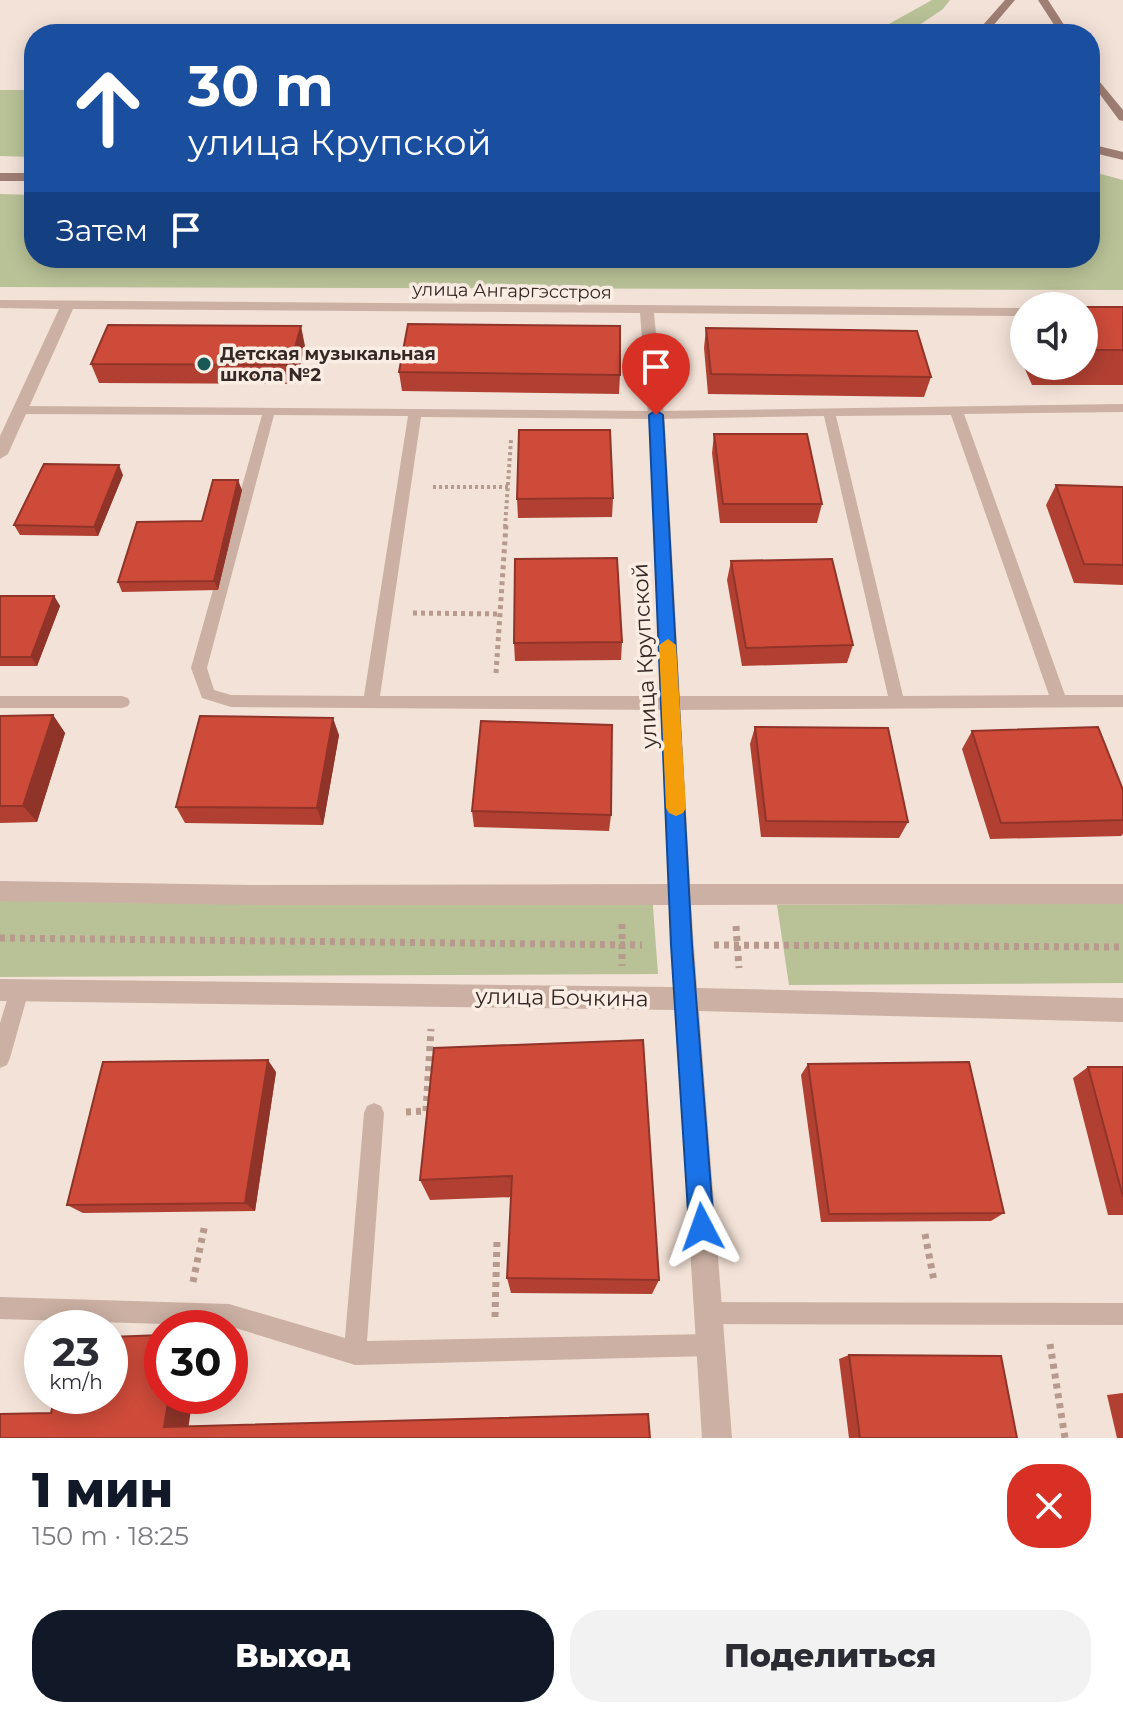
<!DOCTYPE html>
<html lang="ru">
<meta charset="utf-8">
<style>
:root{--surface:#fff;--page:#f2f2f3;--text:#2b2b33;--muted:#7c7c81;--accent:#111827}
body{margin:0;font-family:Montserrat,sans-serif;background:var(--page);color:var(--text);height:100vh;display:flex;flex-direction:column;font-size:30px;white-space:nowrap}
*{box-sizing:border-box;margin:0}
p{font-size:26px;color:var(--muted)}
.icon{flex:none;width:44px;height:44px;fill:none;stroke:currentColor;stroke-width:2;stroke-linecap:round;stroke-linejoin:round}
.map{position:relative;height:1438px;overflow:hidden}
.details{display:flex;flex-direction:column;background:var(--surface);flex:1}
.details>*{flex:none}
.banner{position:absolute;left:24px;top:24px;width:1076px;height:244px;border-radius:32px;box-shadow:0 4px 20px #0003;background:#1a4fa0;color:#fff;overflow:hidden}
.fabs{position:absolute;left:1010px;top:292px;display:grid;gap:16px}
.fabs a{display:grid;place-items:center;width:88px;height:88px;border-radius:50%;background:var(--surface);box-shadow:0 4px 20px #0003;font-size:40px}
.speed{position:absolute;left:24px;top:1310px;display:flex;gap:16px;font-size:40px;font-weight:700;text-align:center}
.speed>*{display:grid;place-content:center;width:104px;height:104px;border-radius:50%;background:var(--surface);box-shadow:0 4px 20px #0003;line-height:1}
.speed small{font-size:20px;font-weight:400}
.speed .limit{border:12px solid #d22;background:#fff;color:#111}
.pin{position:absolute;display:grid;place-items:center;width:68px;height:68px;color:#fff;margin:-82px -34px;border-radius:50% 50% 50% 0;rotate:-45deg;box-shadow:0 0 8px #0007}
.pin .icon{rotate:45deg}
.me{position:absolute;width:88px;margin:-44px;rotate:356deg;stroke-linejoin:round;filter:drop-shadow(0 0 6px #0008)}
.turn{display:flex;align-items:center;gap:28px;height:168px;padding:0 32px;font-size:36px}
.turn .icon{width:104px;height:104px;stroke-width:2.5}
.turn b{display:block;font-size:56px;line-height:68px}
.then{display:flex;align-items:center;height:76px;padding:0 32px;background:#0003;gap:16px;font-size:30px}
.round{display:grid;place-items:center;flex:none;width:84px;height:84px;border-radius:32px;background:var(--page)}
.summary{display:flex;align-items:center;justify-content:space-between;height:136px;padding:0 32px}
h1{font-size:48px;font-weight:800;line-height:60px;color:var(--accent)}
.action{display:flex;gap:16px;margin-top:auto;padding:16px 32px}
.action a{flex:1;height:92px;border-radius:32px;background:var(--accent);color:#fff;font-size:32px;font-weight:800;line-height:92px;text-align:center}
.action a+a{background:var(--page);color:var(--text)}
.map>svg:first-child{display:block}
.green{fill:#b9c297}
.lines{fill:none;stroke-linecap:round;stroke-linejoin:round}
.path-far2{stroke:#b79a8d;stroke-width:4;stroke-dasharray:3 3;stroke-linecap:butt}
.path-far1{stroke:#b79a8d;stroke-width:5;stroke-dasharray:4 4;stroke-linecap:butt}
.path{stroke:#b79a8d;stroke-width:7;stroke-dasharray:5 5;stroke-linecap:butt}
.lane{fill:#cbb0a3;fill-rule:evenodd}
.street{fill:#cbb0a3;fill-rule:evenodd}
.secondary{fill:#9f7e74;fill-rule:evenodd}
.wall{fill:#b14032}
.shaded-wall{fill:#903429}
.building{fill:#ce4b3a;stroke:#903429;stroke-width:2}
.route{fill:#1a73e8;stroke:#114b97;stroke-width:2}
.slow{fill:#f59e0b}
.poi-dot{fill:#185955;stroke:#faede4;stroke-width:3}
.labels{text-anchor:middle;stroke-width:7;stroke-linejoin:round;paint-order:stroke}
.far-street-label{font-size:18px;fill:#352825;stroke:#faede4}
.far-poi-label{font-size:18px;font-weight:bold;fill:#352825;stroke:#faede4;text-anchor:start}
.street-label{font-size:22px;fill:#352825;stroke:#faede4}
</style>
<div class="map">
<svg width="1123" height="1438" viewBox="0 0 1123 1438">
<rect width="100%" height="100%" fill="#f3e2d7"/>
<path class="green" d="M932,0H950L943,9L906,34H871Z
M0,90H34V157L0,156Z
M1090,171L1123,180V290L0,287V194L34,195V258H1090Z
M652,893L658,974L0,977V897Z
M1123,903V983L789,985L777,905Z"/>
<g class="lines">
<path class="path-far2" d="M433,487H508
M505,527L511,440"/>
<path class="path-far1" d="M413,613L500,614
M496,673L506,525"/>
<path class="path" d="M622,924V966
M736,926L739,968
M0,938L642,945
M714,945L1123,947
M406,1112L426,1111L431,1029
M925,1234L934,1281
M193,1282L205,1224
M495,1317L497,1240
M1050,1344L1065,1438"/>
<path class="lane" d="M1123,404V412L964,414L1065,695H1123V707L670,710L231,707L202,698L191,668L262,415L20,414L14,410L20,406L656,411ZM274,415L408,416L364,696L231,695L214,690L207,668ZM951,415L1049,695L903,696L836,416ZM824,416L888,696H380L421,417L656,419Z
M0,696H122L128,698L130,702L128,706L122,708H0Z
M19,981L26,984L29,990L10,1058L7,1065L0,1068V1023L12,984Z
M374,1103L381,1106L384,1113L367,1341L710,1334L718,1337L721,1345L718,1353L710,1356L355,1365L229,1326L0,1319V1297L229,1304L345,1338L364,1113L367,1106Z
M708,1302L1123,1303V1325L708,1324L700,1321L697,1313L700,1305Z"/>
<path class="street" d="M0,300L1024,308V316L654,313L665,427L690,884H1123V904L691,905L697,988L1123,998V1022L699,1011L732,1438H702L675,1010L0,1001V979L673,987L669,905H252L0,901V881L252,885L668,884L649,427L640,313L73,309L8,454L0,459V436L59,309L0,308Z"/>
<path class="secondary" d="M1005,0H1015L986,34H975Z
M1038,0H1048L1070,34H1060Z
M1090,70L1123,110V121L1119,120L1090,81Z
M1090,144L1123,152V160L1090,152Z
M0,173H34V181H0Z"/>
</g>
<path class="wall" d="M1084,307H1123V385H1032L1013,342L1024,315V366H1084Z
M706,328L931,377L924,397L708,394L704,348Z
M305,346L295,384L99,383L91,364Z
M399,372L620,375L619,394L402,391Z
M714,434L822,504L817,523H720L712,453Z
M123,475L98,536L20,535L14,525Z
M1056,485L1123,487V585L1074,583L1046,505Z
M242,490L218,590L122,592L118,582L202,521Z
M613,498L612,517L518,518L517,499Z
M731,561L853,645L847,663L742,666L727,580Z
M0,596H54L60,606L37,666H0Z
M622,642L621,660L515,661L514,643Z
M53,715L65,733L37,822L0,823V716Z
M755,727L908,822L899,838L761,837L750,744Z
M972,731L1123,790V834L1121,836L990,839L962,749Z
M339,735L323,825L185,823L176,807Z
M472,811L611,815L609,831L474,827Z
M434,1048L659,1280L652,1294L511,1293L507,1278L511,1197L430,1200L420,1180Z
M808,1064L1004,1213L991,1221L821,1222L801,1075Z
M1088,1067H1123V1215H1108L1073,1078Z
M276,1072L255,1211L83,1213L67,1205Z
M849,1355L1017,1438H849L839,1359Z
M1123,1393V1438H1117L1107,1395Z"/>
<path class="shaded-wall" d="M301,326L305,346L295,384L290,365Z
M119,465L123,475L98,536L94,527Z
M238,480L242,490L218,590L214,581Z
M54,596L60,606L37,666L31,657Z
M53,715L65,733L37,822L23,806Z
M333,718L339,735L323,825L317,808Z
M268,1060L276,1072L255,1211L245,1203Z
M169,1396H193L188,1430L164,1427Z"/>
<path class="building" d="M1084,307H1123V350H1084Z
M408,324L620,326V375L399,372Z
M108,325L301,326L290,365L91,364Z
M706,328L917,331L931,377L711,374Z
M519,430H610L613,498L517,499Z
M714,434H807L822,504H723Z
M44,464L119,465L94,527L14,525Z
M213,480H238L214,581L118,582L137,522L202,521Z
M1056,485L1123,487V565L1084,564Z
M617,558L622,642L514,643L515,559Z
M832,559L853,645L746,648L731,561Z
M0,596H54L31,657H0Z
M53,715L23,806H0V716Z
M200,716L333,718L317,808L176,807Z
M481,721L612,725L611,815L472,811Z
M755,727L888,728L908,822L766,821Z
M1098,727L1123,790V820L1001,823L972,731Z
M643,1040L659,1280L507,1278L512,1176L420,1180L434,1048Z
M268,1060L245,1203L67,1205L103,1062Z
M969,1062L1004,1213L829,1214L808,1064Z
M1088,1067H1123V1197Z
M162,1335V1396H169L164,1427L648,1414L650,1438H0V1414L51,1413L55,1396H110V1337Z
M849,1355L1001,1356L1017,1438H860Z"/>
<path class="route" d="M656,410L663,415L692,945L714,1227L710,1235L702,1239L693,1235L689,1227L671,945L649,415Z"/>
<path class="slow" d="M668,639L676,645L686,808L683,813L676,816L669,813L666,808L659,645Z"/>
<circle class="poi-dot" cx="204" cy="364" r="8"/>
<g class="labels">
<g class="far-street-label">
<text transform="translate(512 291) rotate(1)" y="6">улица Ангаргэсстроя</text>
</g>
<g class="far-poi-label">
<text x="220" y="360">Детская музыкальная<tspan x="220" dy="21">школа №2</tspan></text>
</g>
<g class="street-label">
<text transform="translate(644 656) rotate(-93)" y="8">улица Крупской</text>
<text transform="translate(562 997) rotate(1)" y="8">улица Бочкина</text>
</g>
</g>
</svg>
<div class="fabs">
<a><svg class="icon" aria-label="sound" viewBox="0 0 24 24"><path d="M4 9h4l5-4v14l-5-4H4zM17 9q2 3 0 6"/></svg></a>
</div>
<div class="speed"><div>23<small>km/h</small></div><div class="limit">30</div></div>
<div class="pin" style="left:656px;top:415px;background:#d93025"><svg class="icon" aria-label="arrive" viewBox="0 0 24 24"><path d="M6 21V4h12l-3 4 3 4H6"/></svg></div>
<svg class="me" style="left:702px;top:1227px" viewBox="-20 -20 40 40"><path d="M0-17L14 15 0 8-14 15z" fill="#1a73e8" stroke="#fff" stroke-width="4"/></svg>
<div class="banner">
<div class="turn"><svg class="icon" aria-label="ahead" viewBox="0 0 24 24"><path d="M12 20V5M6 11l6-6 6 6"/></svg><div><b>30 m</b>улица Крупской</div></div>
<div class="then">Затем<svg class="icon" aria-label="arrive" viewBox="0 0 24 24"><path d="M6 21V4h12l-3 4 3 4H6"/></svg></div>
</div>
</div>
<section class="details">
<div class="summary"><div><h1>1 мин</h1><p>150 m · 18:25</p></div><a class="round" style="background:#d93025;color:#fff"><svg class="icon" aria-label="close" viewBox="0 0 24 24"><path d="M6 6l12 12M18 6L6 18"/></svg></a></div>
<div class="action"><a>Выход</a><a>Поделиться</a></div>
</section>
